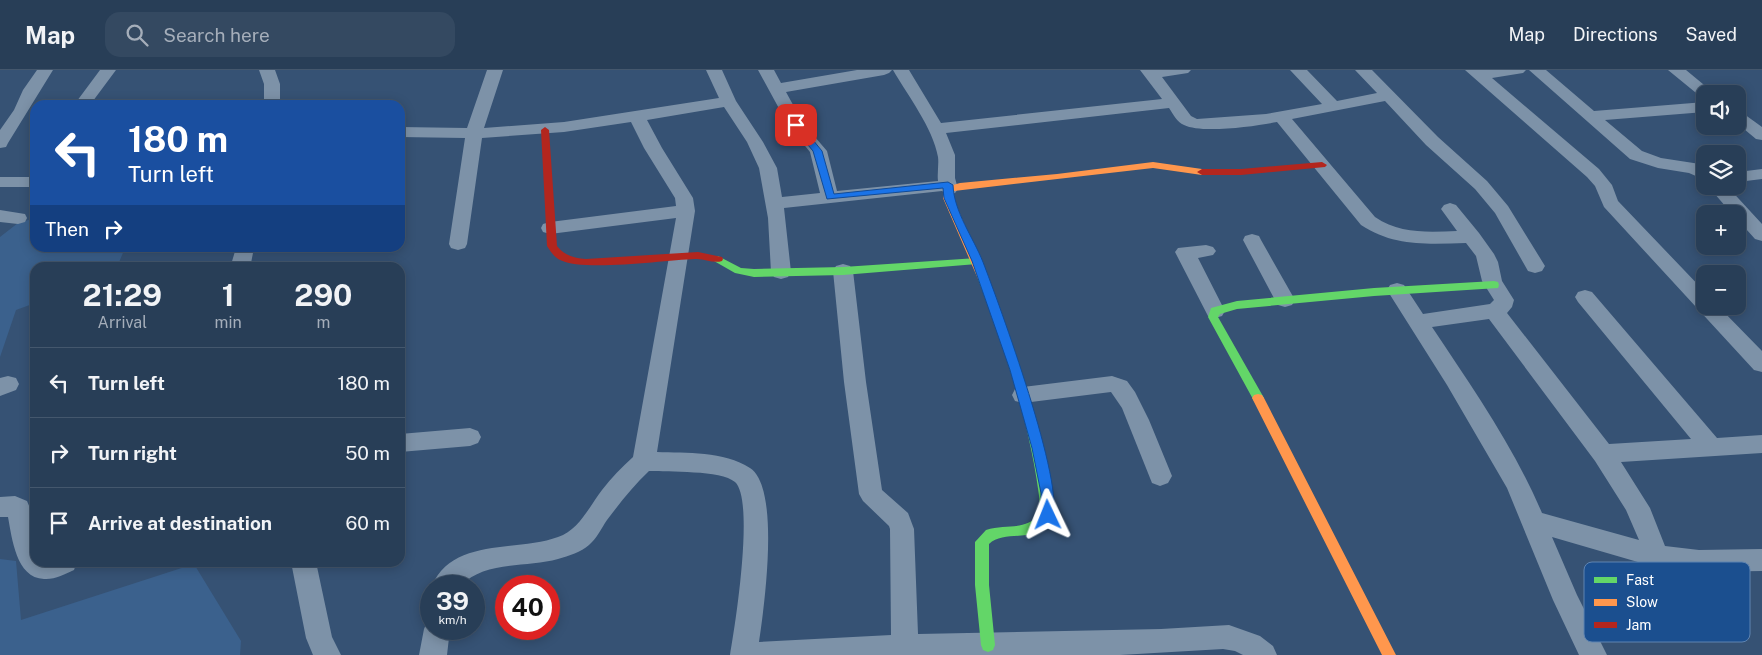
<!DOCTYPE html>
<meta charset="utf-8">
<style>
:root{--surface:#283e57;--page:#344961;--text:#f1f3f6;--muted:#a5aeba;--line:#44576d}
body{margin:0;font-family:"Public Sans",sans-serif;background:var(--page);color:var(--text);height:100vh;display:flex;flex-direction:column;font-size:19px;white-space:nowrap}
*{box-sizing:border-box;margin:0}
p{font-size:16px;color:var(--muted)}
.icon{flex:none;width:28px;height:28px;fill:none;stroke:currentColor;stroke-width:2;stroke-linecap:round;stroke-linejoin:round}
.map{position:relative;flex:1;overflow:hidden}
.sheet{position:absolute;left:30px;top:192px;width:375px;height:305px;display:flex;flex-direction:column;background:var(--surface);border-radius:15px;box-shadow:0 2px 12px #0003,0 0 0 1px var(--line)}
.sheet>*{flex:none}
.guide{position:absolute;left:30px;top:30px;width:375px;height:152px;border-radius:15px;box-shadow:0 2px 12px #0003,0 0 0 1px var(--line);background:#1a4fa0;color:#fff;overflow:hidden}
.controls{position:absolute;left:1696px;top:15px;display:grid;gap:10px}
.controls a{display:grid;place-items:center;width:50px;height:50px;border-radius:10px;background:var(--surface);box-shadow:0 2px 12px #0003,0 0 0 1px var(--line);font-size:25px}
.speed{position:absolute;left:420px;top:505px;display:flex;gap:10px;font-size:25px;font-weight:700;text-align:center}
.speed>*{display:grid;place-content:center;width:65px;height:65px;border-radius:50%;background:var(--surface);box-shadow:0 2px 12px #0003,0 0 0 1px var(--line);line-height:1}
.speed small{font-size:12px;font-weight:400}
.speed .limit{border:8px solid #d22;background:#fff;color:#111}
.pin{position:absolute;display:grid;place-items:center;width:42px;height:42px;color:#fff;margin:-21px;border-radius:10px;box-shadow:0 2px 8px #0006}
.me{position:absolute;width:55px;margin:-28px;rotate:358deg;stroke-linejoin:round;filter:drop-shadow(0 0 4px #0008)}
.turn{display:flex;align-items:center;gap:18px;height:105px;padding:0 15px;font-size:22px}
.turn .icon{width:65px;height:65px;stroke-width:2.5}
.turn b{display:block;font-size:35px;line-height:42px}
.then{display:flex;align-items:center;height:48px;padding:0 15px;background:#0003;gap:10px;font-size:19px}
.eta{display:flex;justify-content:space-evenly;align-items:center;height:85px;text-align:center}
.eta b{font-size:30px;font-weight:700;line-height:35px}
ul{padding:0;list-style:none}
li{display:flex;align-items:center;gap:15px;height:70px;padding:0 15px;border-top:1px solid var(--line)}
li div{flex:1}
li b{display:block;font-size:19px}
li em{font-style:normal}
header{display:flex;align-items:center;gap:30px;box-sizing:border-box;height:70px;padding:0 25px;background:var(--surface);border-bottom:1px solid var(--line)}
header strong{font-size:24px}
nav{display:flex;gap:28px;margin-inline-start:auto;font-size:18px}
.search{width:350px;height:45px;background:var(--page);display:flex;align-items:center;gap:12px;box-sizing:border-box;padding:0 18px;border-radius:15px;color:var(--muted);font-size:19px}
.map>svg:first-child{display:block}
.water{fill:#3b618d}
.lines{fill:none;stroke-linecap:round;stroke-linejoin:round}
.street{fill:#7d92a8;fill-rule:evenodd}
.fast{fill:#63d668;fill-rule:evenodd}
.slow{fill:#ff974d;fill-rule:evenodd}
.jam{fill:#b3261e;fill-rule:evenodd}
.route{fill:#1a73e8;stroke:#114b97}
.key{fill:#1b4f8f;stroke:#5f84b1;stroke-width:1}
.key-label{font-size:14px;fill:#fff}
</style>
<header>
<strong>Map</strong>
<div class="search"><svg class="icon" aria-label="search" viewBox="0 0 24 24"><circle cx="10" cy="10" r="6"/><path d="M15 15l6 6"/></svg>Search here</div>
<nav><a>Map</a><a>Directions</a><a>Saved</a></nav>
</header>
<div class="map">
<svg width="1762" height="585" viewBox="0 0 1762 585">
<rect width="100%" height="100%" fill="#365274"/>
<path class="water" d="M35,148V178H125L117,197L35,198V233L16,240L0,287V167L18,153Z
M0,489L16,491L21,550L194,494L241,571L240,585H0Z"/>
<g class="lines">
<path class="street" d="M37,0H53L8,73L6,77L0,78V60L14,40L23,20Z
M100,0H116L90,35H74Z
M259,0H275L280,14V35H264V14Z
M487,0H503L484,58L564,52L719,28L706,0H722L736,31L763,72L777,98L782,127L820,123L810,82L788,55L758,0H774L781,13L857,0H892L889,3L884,5L786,22L803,53L827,81L837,121L938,111C937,103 939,95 938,87C933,58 908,26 893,0H909L941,53L1162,29L1140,0H1191L1188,3L1162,7L1191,46L1197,49L1266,44L1322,34L1290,0H1307L1337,31L1377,23L1355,0H1372L1438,67L1487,111L1508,136L1545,196L1542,201L1535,203L1528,201L1495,143L1475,119L1426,75L1385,31L1292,49L1375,147C1400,164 1427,162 1457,161L1441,139L1444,135L1450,133L1456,135L1479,163L1494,184L1498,192L1502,211L1514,230L1512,237L1507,243L1609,374L1691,369L1578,232L1575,227L1578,222L1585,220L1592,222L1717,368L1762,365V383L1621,392L1650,438L1665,476L1699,480L1762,479V501L1699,502L1655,497L1552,467L1577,525L1607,585H1579L1553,530L1507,418L1447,315L1387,220L1390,215L1397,213L1404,215L1423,244L1490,234L1494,230L1482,211L1476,186L1466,173C1429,174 1394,177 1361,155L1277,52C1256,56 1202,64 1184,55C1177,52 1173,44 1169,38L946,63L955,85V108L958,119L955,123L949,125L942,121L784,138L791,202L788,207L781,209L774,207L771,202L768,148L759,98L747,72L724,37L647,50L662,78L693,128L695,141L657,382C686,383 724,381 750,398C781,418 764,538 759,572L891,565L890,459L889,456L863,431L859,424L844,312L833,201L836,196L843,194L850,196L853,201L866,312L882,420L908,443L914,459L918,564L1161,559L1229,555L1260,566L1273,576L1277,585H1243L1235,581L1223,579L1120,585H730C735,557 755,430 735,412C721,400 668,402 649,401C633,416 620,433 607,450C601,459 597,468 589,475C581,482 569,486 558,489C527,498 484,490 461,516H432C452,467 518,482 558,467C579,460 589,437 602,420C611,408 622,397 633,387L676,148L550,164L543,162L541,158L543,154L550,152L676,136L675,128L644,78L631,52L564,62L482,68L467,174L465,178L458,180L451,178L449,174L465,68L400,67V57L467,58ZM1489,249L1595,391L1626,440L1639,470L1542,443C1514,377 1472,317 1432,257Z
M1465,0H1526L1523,3L1492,8L1599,99L1612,115L1618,131L1705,222V236H1718L1762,281V302L1754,300L1604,137L1595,116L1587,107Z
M1529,0H1546L1594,41L1705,32V42L1605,50L1642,81L1661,88L1700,94L1705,97V110L1689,103L1658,98L1630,89Z
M1668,0H1686L1715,24H1705V28L1701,27Z
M1738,42L1744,44L1762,57V70L1756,69L1738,54Z
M1762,99V109L1738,112V102Z
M0,107H35V117H0Z
M1708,116H1727L1762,154V171L1755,169L1738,150V144H1732Z
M0,140L25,144L27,148L25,152L18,154L0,152Z
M1252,164L1259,166L1261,170L1295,230L1292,235L1285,237L1278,235L1275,230L1243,170L1245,166Z
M1206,175L1213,177L1216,181L1213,185L1198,188L1225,241L1222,246L1215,248L1208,246L1175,182L1178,178Z
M236,178H254L250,198H230Z
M8,306L16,308L19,314L16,320L0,326V308Z
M1112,306L1127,311L1135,322L1149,350L1172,406L1168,413L1160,416L1152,413L1122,338L1111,322L1023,333L1015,331L1012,325L1015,319L1023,317Z
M470,358L478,361L481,367L478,373L470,376L400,382V364Z
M15,426L27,431C36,450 35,471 35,492H77L74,500C65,504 54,510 44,509C16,508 12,468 8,447H0V427Z
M291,492H316L332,567L341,585H313L306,568Z
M431,549V559H450L447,585H419L424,559L428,550Z"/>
<path class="fast" d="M718,186L741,198L754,199L843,197L977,188L982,191L977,194L843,205L754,207L735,203L714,191L713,189L714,187Z
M983,205L988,209C1018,286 1045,363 1054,445C1039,477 1006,458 989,474V515L995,575L993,580L988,582L983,580L981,575L975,515V472L986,460C1007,453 1025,462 1041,443C1033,362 1007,285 978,209Z
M1494,211L1498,212L1499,215L1498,218L1374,226L1237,239L1220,244L1218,247L1264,328L1262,331H1254L1208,247L1211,238L1237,231L1374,218Z"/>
<path class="slow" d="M1153,92L1202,99L1207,102L1202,105L1153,98L954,121L953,128L988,209L983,213L978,209L943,128L946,117L960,113L1057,104Z
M1258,324L1262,325L1264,328L1396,585H1382L1252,328L1254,325Z"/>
<path class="jam" d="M545,57L549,60L557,176C565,186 574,188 586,189L698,182L722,187L723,189L722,191C713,194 704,188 695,189C665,190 584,202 560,190C554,187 551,182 547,176L541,60Z
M1322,92L1327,95L1325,97L1241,105H1202L1197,102L1202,99H1241Z"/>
</g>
<path class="route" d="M793,53H799L822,81L834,124L948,112L953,115C954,142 973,167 983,192C998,231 1067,418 1052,449L1048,450L1043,449L1041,445V423L1032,378L1010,300L972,191L944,128L943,118L827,129L813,81L793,57Z"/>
<rect x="1584" y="492" width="166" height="80" rx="8" class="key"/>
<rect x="1594" y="507" width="23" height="6" fill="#63d668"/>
<rect x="1594" y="529" width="23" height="7" fill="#ff974d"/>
<rect x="1594" y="552" width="23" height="6" fill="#b3261e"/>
<g class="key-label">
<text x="1626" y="515">Fast</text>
<text x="1626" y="537">Slow</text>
<text x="1626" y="560">Jam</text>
</g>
</svg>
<div class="controls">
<a><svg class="icon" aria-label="sound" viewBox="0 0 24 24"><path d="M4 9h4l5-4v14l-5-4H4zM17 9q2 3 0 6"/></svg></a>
<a><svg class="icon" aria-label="layers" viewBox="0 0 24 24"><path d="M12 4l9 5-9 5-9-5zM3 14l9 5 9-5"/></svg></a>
<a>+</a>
<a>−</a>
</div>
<div class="speed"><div>39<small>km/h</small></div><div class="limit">40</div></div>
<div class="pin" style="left:796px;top:55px;background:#d93025"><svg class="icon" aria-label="arrive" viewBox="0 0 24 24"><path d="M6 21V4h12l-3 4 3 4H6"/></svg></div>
<svg class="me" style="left:1048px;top:445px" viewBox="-20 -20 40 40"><path d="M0-17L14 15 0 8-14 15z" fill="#1a73e8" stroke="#fff" stroke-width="4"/></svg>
<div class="guide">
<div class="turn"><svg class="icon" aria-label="left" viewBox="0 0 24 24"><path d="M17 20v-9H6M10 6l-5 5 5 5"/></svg><div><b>180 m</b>Turn left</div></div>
<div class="then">Then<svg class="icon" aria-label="right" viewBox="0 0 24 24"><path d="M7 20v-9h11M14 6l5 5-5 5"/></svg></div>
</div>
<section class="sheet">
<div class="eta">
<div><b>21:29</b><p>Arrival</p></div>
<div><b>1</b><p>min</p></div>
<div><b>290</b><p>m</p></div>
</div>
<ul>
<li><svg class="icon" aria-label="left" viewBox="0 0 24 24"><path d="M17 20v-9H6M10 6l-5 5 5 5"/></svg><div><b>Turn left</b></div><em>180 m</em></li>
<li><svg class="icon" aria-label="right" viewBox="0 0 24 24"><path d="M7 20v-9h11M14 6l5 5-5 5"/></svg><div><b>Turn right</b></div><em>50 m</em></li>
<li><svg class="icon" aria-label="arrive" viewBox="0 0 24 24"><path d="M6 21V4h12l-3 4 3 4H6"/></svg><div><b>Arrive at destination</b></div><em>60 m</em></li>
</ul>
</section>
</div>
